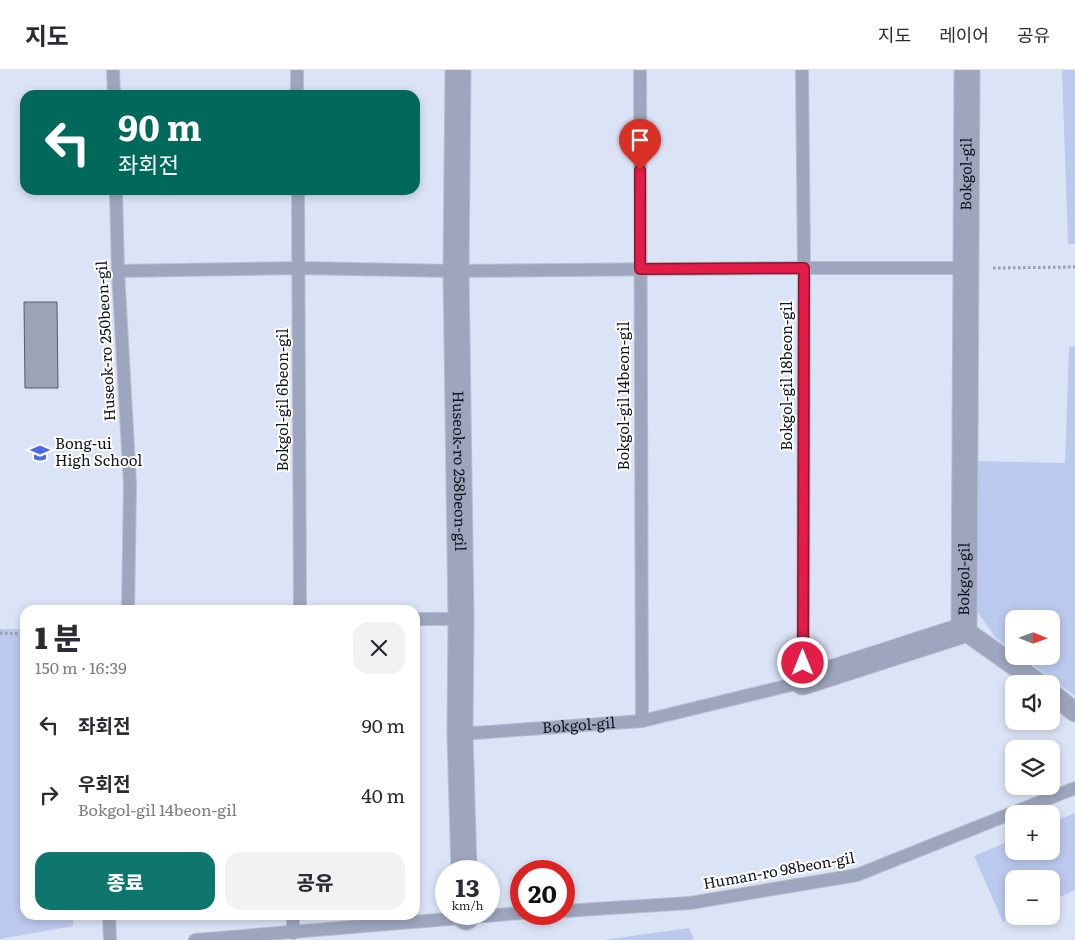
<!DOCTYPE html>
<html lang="ko">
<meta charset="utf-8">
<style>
:root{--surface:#fff;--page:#f2f2f3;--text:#2b2b33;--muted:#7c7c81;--line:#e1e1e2;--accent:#0f766e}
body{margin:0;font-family:Literata,"Noto Sans KR",serif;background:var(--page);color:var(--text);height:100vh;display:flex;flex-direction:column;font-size:19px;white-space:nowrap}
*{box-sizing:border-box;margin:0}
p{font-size:16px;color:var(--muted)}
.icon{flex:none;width:28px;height:28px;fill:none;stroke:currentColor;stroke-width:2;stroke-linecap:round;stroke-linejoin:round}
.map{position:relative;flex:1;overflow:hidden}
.panel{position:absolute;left:20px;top:535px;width:400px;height:315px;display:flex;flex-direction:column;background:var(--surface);border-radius:15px;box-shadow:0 2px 8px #0003}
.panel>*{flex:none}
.top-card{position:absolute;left:20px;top:20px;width:400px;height:105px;border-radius:15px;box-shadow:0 2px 8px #0003;background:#00695c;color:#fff;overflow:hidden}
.needle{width:32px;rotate:91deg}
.tools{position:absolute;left:1005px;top:540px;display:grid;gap:10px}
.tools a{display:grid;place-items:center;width:55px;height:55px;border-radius:10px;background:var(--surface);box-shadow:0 2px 8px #0003;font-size:25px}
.speed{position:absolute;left:435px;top:790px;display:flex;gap:10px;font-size:25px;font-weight:700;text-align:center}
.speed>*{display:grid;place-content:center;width:65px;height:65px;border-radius:50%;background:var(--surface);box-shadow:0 2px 8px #0003;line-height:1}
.speed small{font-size:12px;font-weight:400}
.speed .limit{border:8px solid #d22;background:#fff;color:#111}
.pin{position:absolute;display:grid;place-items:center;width:42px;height:42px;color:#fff;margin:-51px -21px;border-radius:50% 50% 50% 0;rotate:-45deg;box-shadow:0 0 5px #0007}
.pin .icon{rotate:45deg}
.me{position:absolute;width:55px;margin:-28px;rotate:0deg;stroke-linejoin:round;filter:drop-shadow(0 0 4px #0008)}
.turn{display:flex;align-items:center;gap:18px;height:105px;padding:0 15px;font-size:22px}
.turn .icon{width:65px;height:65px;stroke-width:2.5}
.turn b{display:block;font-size:35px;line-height:42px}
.round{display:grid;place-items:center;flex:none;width:52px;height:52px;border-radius:15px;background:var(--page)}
.overview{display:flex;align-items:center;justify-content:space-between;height:85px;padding:0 15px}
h1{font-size:30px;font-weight:800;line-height:38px}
.cta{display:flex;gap:10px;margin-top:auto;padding:10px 15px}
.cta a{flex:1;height:58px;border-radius:15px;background:var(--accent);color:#fff;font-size:20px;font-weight:800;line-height:58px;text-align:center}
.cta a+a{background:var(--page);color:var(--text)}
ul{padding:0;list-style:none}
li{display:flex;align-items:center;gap:15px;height:70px;padding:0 15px}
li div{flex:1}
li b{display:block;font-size:19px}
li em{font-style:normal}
header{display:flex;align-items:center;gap:30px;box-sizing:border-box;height:70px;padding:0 25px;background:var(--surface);border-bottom:1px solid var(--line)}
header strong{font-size:24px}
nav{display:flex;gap:28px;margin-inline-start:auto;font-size:18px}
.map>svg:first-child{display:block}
.green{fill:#bbc9ef}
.building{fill:#9ca3b6;stroke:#555c6d}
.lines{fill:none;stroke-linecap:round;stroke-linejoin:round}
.service-casing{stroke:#b7bed0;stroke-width:14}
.pedestrian-casing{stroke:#b7bed0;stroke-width:21}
.minor-casing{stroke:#b7bed0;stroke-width:27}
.path{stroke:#989eae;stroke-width:3;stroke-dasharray:2.5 2.5;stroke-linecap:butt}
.service{stroke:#9da6be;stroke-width:12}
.pedestrian{stroke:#9da6be;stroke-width:19}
.minor{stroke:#9da6be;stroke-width:25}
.route-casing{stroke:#92132f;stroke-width:12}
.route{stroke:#e11d48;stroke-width:9}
.labels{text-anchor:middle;stroke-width:4;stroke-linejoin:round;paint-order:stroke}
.street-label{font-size:15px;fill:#14161e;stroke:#fff}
.poi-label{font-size:15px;fill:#14161e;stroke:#fff;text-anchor:start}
</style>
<header>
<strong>지도</strong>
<nav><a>지도</a><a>레이어</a><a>공유</a></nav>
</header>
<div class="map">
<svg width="1075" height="870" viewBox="0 0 1075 870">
<rect width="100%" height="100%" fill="#dbe3f7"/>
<path class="green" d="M1062,0H1075V174H1068Z
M1075,276V626L1021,586H1051V549H1014V581L996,568L976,540V391L1065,393L1069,277Z
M0,559H25V845H74L73,856L0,869Z
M1075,743V820L1051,831V809H1014V846H1015L1003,852L974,786L1014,769V781H1051V753Z
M689,858L694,870H603Z"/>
<path class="building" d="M24,232H57L58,318H25Z"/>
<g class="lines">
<g class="service-casing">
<g id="service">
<path d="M113,0L114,25"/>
<path d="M297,0V25"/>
<path d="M640,0L642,651"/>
<path d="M116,120L118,201L130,415L128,540"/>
<path d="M298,120L300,540"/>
<path d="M118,201L299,198L456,201L804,198H966"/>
<path d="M415,549H461"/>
<path id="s1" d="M460,664L642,651L803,612L804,198L802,0"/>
<path d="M564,841L690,833L857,805L1075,718"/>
<path d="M109,845L110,870"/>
<path d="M293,863V845"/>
<path d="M195,870L521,843"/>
</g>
</g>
<g class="pedestrian-casing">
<path id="pedestrian" d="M964,560L1040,614
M1051,623L1075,642"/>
</g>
<g class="minor-casing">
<g id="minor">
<path id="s2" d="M458,0L456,201L461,549L460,664L464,801"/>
<path id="s3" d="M803,612L964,560L967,0"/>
<path d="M466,844V847"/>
</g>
</g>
<path class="path" d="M993,198L1075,197
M0,563L25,564"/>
<use href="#service" class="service"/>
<use href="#pedestrian" class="pedestrian"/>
<use href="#minor" class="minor"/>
</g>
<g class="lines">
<g class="route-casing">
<path id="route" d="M640,100V199L804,198L803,593"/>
</g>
<use href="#route" class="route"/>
</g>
<defs>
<g id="school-bare" transform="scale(1.5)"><path d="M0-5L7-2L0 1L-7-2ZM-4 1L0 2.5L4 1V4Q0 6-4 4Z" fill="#4e6ce1" stroke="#fff" stroke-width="2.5" paint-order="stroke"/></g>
</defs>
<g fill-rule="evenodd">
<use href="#school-bare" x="40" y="383"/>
</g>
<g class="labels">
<g class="street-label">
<text dy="5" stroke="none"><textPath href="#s3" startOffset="625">Bokgol-gil</textPath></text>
<text transform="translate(106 271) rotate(-93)" y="5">Huseok-ro 250beon-gil</text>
<text transform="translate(787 306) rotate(-90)" y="5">Bokgol-gil 18beon-gil</text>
<text transform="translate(624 326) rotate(-90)" y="5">Bokgol-gil 14beon-gil</text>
<text transform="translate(283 330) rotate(-90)" y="5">Bokgol-gil 6beon-gil</text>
<text dy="5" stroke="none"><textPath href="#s2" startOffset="401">Huseok-ro 258beon-gil</textPath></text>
<text dy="5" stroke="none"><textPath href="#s3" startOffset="220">Bokgol-gil</textPath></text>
<text dy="5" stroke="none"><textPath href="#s1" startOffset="119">Bokgol-gil</textPath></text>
<text transform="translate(779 801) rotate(-10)" y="5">Human-ro 98beon-gil</text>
</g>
<g class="poi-label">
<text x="55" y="379">Bong-ui<tspan x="55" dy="17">High School</tspan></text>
</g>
</g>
</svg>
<div class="tools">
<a><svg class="needle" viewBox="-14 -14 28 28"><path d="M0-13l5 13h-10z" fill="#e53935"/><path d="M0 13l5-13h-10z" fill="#7c7c81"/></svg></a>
<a><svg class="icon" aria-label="sound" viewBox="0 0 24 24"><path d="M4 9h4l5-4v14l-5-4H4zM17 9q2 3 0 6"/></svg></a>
<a><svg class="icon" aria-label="layers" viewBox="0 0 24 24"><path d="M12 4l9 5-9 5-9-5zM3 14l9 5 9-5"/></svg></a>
<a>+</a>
<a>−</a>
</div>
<div class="speed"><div>13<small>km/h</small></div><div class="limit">20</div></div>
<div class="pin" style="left:640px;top:100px;background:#d93025"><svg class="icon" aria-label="arrive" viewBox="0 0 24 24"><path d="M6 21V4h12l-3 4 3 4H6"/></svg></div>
<svg class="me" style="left:803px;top:593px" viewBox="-20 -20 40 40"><circle r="17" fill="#e11d48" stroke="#fff" stroke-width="3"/><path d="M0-11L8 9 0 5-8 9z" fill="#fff"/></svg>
<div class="top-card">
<div class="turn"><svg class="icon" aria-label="left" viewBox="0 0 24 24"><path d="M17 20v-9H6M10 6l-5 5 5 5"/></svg><div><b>90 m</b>좌회전</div></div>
</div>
<section class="panel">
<div class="overview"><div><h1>1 분</h1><p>150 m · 16:39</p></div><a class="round"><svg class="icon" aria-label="close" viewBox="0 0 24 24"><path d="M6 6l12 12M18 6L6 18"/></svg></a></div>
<ul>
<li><svg class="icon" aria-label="left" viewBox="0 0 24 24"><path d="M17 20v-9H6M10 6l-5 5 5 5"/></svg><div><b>좌회전</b></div><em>90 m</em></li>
<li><svg class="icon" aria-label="right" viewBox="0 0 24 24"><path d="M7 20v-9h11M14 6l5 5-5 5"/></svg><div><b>우회전</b><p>Bokgol-gil 14beon-gil</p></div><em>40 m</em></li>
</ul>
<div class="cta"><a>종료</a><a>공유</a></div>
</section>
</div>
